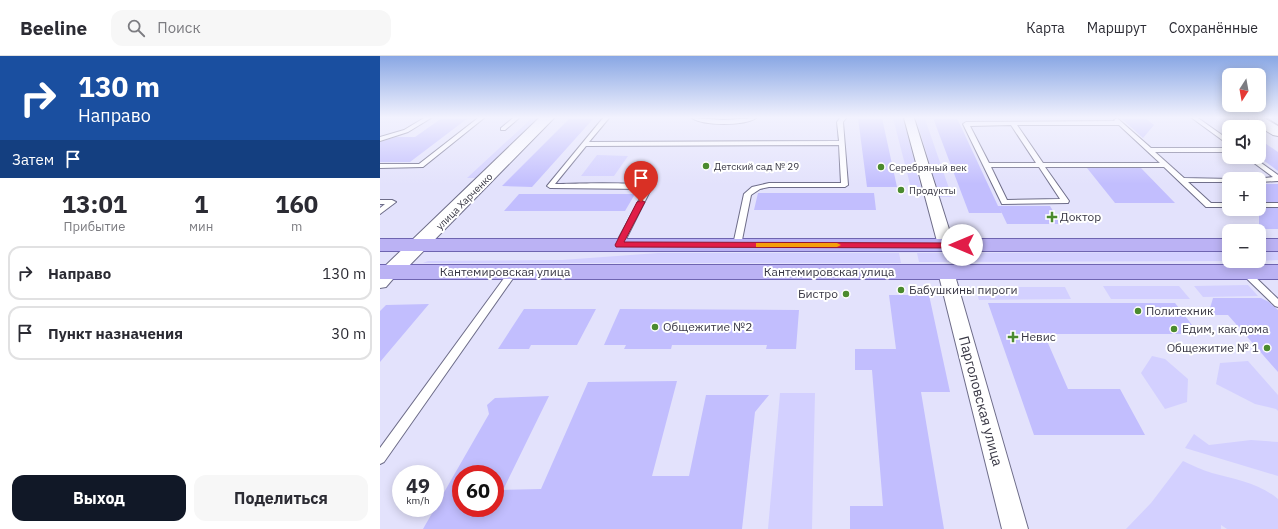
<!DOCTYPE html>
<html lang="ru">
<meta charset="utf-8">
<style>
:root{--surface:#fff;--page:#f7f7f7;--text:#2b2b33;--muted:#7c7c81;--line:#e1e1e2;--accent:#111827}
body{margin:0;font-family:"IBM Plex Sans",sans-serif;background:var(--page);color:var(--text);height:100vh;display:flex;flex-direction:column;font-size:15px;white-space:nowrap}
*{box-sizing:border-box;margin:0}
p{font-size:13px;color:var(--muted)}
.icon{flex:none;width:22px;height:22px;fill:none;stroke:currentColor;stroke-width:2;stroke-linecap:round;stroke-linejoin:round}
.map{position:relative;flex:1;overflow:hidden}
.side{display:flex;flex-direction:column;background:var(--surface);width:380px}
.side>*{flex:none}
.top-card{background:#1a4fa0;color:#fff;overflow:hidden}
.needle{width:26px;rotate:191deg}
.buttons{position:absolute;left:842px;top:12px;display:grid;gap:8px}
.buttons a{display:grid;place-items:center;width:44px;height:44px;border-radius:8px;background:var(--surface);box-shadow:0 2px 10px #0003;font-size:20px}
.speed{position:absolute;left:12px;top:409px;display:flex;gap:8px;font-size:20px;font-weight:700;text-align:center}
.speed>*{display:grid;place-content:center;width:52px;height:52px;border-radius:50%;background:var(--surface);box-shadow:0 2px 10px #0003;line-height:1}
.speed small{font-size:10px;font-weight:400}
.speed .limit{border:6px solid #d22;background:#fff;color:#111}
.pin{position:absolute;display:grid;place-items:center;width:34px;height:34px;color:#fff;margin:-41px -17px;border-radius:50% 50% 50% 0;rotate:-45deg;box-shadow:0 0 4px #0007}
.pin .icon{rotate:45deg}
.me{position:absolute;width:44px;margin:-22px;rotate:270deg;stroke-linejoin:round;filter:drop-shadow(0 0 3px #0008)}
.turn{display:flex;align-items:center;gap:14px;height:84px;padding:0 12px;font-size:18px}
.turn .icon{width:52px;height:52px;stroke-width:2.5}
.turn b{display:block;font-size:28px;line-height:34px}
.then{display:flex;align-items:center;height:38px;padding:0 12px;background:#0003;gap:8px;font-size:15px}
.eta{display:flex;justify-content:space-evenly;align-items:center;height:68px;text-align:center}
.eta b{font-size:24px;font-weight:700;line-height:28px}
.button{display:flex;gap:8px;margin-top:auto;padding:8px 12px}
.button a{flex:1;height:46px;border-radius:12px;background:var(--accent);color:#fff;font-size:16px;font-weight:700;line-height:46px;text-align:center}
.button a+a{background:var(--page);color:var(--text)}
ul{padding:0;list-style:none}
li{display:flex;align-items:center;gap:12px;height:54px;margin:0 8px 6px;padding:0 4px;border:2px solid var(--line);border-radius:12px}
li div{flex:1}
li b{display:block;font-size:15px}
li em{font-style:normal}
header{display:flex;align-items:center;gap:24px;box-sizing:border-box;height:56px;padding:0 20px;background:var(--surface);border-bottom:1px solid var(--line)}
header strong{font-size:19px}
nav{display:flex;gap:22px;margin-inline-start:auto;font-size:14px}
.search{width:280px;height:36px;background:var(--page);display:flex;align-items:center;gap:10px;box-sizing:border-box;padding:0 14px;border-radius:12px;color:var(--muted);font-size:15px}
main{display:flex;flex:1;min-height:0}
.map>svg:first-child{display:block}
.green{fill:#d3d0ff}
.building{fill:#c2befe;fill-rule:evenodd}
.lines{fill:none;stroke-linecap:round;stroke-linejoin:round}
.lane-casing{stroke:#6e6d89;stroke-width:2}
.street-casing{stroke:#6e6d89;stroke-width:2}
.secondary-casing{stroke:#6e6d89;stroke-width:2}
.primary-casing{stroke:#6f65b1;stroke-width:2}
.lane{fill:#fff;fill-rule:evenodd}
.street{fill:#fff;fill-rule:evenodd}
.secondary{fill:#fff;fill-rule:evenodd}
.primary{fill:#bbb2f4;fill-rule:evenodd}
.tram{stroke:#656475;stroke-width:1}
.route{fill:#e11d48;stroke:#92132f}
.slow{fill:#f59e0b}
.poi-dot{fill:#4b8b2e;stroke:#fff;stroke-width:1.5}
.labels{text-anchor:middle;stroke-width:4;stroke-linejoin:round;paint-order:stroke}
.far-poi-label{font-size:10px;fill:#383744;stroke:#fff;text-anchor:start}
.far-street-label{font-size:10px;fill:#383744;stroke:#fff}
.poi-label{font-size:12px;fill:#383744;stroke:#fff;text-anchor:start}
.street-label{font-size:12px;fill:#383744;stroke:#fff}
.near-street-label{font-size:14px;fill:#383744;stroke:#fff}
</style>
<header>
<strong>Beeline</strong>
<div class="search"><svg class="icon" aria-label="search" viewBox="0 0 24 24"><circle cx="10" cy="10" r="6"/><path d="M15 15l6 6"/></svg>Поиск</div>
<nav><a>Карта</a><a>Маршрут</a><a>Сохранённые</a></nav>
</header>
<main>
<section class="side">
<div class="top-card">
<div class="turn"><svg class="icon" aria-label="right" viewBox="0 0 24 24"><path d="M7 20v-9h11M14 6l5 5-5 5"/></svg><div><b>130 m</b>Направо</div></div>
<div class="then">Затем<svg class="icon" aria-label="arrive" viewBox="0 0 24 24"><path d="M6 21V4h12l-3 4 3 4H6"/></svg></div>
</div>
<div class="eta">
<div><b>13:01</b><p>Прибытие</p></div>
<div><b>1</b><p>мин</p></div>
<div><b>160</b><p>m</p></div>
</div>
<ul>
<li><svg class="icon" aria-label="right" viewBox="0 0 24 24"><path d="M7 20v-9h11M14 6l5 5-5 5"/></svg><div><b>Направо</b></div><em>130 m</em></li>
<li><svg class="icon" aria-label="arrive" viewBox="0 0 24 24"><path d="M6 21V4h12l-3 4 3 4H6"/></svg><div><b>Пункт назначения</b></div><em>30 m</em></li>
</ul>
<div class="button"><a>Выход</a><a>Поделиться</a></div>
</section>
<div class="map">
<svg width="898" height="473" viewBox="0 0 898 473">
<rect width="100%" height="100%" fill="#e3e2fc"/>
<path class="green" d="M152,62H159L96,122H87Z
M513,62H523L541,132H531Z
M536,63H545L572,141H560Z
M217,99L248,100L234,120H201Z
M849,196V205L539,206L537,197Z
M879,196H898V204L879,205Z
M278,197H519L521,207H43L48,205L182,204Z
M868,229L878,240L823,241L814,230Z
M723,230H799L810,243H731Z
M595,231H685L691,243L599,244Z
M772,300L785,303L808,323L807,346L785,353L761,317Z
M868,305L898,339V355L896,353L875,348L836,328L840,307Z
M400,337H435L432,473H388Z
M814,378L829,389L871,384L898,386V420L805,392Z
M803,405C812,409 822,414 832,417C855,423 879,427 898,443V473H847L841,469V473H746L771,447Z"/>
<path class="building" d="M62,62H88L30,106H0V86L16,81H35Z
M478,62H502L517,131H487Z
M553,62H577L618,150H670L681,168H627L619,151L622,157H589Z
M741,62H765L774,69L763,82Z
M189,63H213L152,131L122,130Z
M879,83L898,96V115L879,101Z
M707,112H761L795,147H735Z
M879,128H898V146H879Z
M378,137H494L496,154H374Z
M139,138H255L245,155H124Z
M898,152V173H885L879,168V152Z
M509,239H549L570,336H541L564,473H470V450H503L492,314H475V293H516Z
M833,242H881L889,246L898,254V316L848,259H828Z
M608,247H795L819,278H664L688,333H740L765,379H654Z
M49,248L0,306V255L6,249Z
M144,253H216L197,289H151L149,293H118Z
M240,253L419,254L416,293H386L387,289H292L291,293H244L246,289H224Z
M297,325L272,420H309L326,339H389L375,356L362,473H43L109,358L107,349L115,342L169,340L123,434L161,433L208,326ZM81,418H115V452H81Z"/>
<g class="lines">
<g class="lane-casing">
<path id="lane" d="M44,62H51L28,76L0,85V81L24,74Z
M98,62H104L43,111L0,112V108H39Z
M133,62H139L125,74H121V72Z
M223,62H229L209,86L459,85L457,66L460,62H466L463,66L468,129L465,131H389L380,133L371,139L361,189L357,191L353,189L364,138L372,131L389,127H461L459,89L206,90L175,128C191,128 264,125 272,131L243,189L239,191H236L235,189L265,133L170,132L167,130Z
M312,62L344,64L376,62C364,70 324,70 312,62Z
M737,62L771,92H849V96H775L804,122L851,123H849V126H808L831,147H849V151H826L784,111H665L689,145L688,147L622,148L583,68L586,66L735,65L734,64ZM631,69L656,107H609L590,70ZM637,69H739L780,107H663ZM611,111H659L680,143L627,144Z
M812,62H818L849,84V89Z
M866,101H873L898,119V125L879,126V123H877L893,121Z
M0,144H12L16,146L0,158V152L5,148H0Z
M879,147H898V151H879Z
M133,213L137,216L136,218L4,406L0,408V392L130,214Z
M866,214L869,215L898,243V251L895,250L863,219L862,217Z"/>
</g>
<g class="street-casing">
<path id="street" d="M524,62H534L574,189L571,192L566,194L561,192L558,189Z
M11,211L17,212L19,216L6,231L0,232V217L5,212Z
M566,211L572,212L574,216L648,473H622L558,216L560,212Z"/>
</g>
<g class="secondary-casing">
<path id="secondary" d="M159,62H174L18,221L11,223L4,221L1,216L4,211Z
M868,62H884L898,70V80L893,79L870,65Z"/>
</g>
<g class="primary-casing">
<path id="primary" d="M0,183H849V195H0Z
M879,183H898V195H879Z
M0,209H898V223H0Z"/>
</g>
<use href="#lane" class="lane"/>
<use href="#street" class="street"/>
<use href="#secondary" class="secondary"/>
<use href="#primary" class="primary"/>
<path class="tram" d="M887,62L898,69"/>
</g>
<linearGradient id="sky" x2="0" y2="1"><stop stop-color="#89a7e4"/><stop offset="0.48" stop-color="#f2f2fe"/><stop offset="1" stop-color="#f2f2fe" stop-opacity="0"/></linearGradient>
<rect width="898" height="128" fill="url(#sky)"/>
<path class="route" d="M261,144L265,146L244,186L582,187L586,189L582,192L236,191L235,189L257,146Z"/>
<path class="slow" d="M376,187H457L461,189L457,191H376Z"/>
<g class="poi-dot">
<circle cx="326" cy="110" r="4"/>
<circle cx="501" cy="111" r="4"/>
<circle cx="521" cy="134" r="4"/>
<path d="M670 155h4v4h4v4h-4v4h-4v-4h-4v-4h4z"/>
<circle cx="521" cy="234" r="4"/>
<circle cx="466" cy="238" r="4"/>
<circle cx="758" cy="255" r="4"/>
<circle cx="275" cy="271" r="4"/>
<circle cx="794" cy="273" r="4"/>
<path d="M631 275h4v4h4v4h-4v4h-4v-4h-4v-4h4z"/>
<circle cx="887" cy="292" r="4"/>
</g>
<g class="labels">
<g class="far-poi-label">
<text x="334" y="114">Детский сад № 29</text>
<text x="509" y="115">Серебряный век</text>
<text x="529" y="138">Продукты</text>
</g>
<g class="far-street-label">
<text transform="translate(84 145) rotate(-45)" y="4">улица Харченко</text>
</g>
<g class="poi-label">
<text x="680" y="165">Доктор</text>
<text x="529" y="238">Бабушкины пироги</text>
<text x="458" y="242" text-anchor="end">Бистро</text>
<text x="766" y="259">Политехник</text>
<text x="283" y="275">Общежитие №2</text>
<text x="802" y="277">Едим, как дома</text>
<text x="641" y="285">Невис</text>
<text x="879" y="296" text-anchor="end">Общежитие № 1</text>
</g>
<g class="street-label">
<text x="125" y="220">Кантемировская улица</text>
<text x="449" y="220">Кантемировская улица</text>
</g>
<g class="near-street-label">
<text transform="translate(601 345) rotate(75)" y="5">Парголовская улица</text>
</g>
</g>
</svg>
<div class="buttons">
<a><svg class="needle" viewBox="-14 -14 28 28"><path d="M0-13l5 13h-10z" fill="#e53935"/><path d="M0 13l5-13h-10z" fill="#7c7c81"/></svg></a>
<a><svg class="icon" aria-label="sound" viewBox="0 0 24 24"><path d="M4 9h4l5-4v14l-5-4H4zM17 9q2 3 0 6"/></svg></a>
<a>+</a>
<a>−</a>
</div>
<div class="speed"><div>49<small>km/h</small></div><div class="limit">60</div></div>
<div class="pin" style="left:261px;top:146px;background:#d93025"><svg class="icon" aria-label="arrive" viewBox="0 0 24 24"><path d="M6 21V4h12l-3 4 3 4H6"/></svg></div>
<svg class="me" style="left:582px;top:189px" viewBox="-20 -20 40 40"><circle r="19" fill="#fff"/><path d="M0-13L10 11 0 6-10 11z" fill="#e11d48"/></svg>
</div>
</main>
